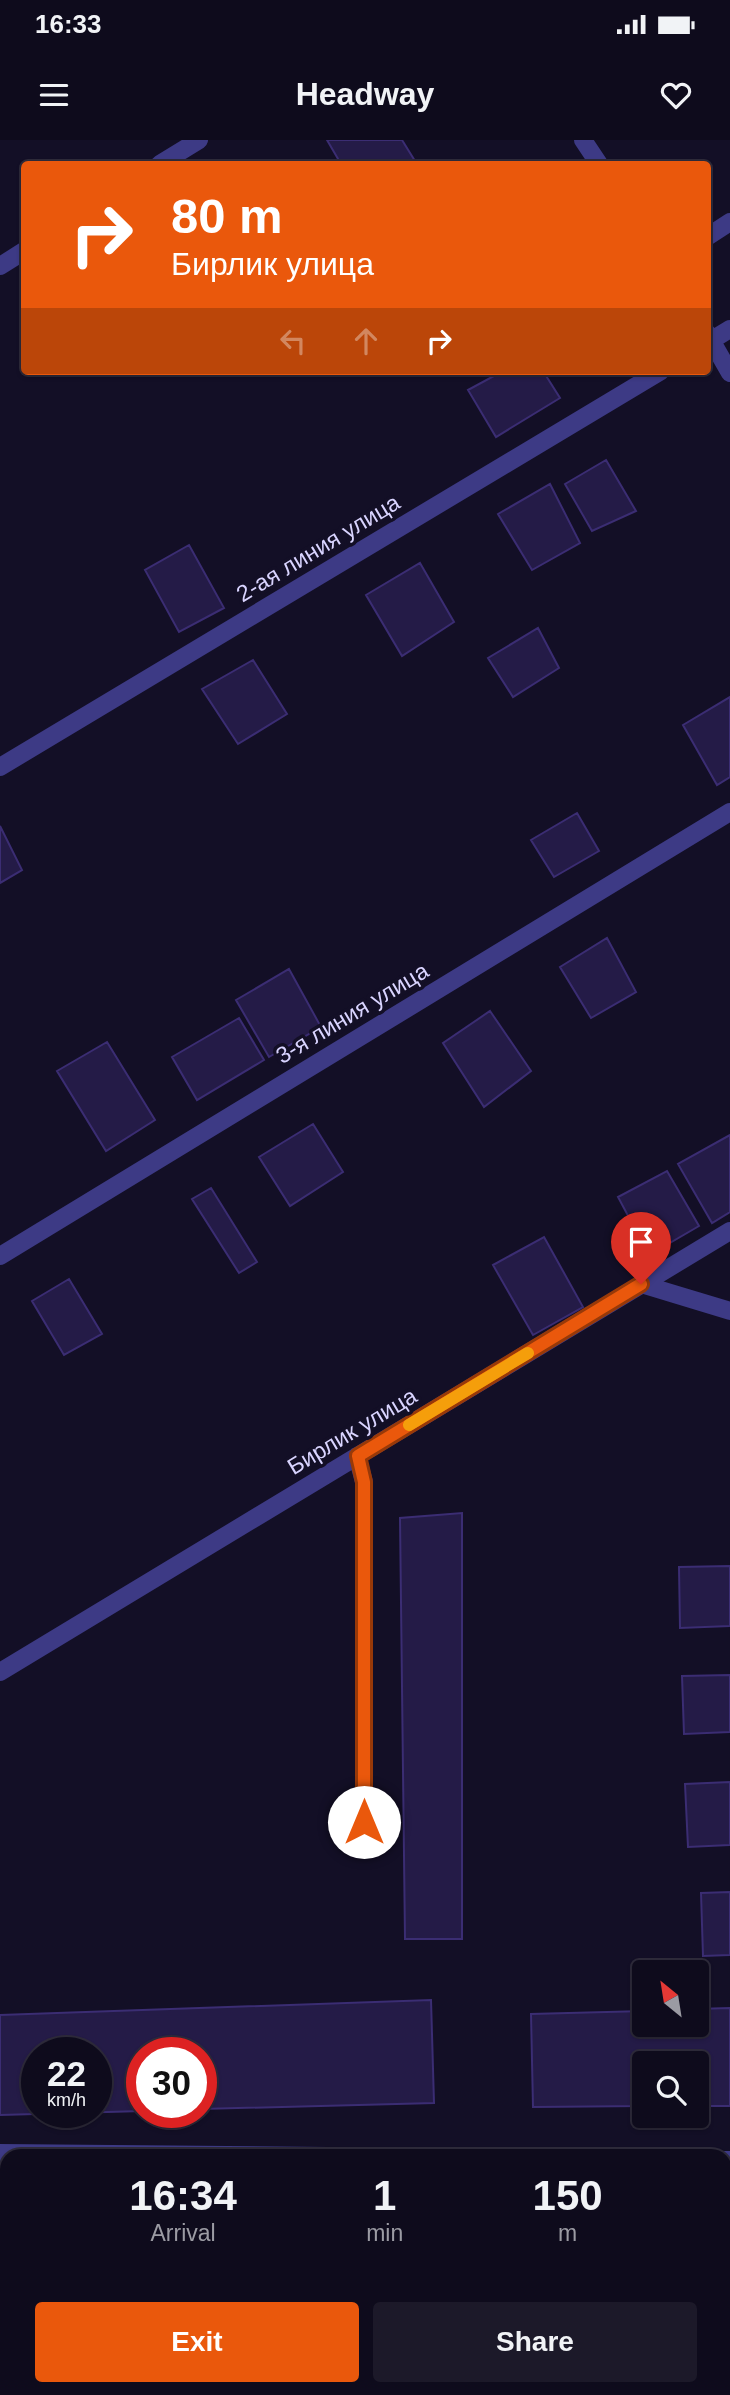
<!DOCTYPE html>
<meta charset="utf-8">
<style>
:root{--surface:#0e0b1c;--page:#1c1929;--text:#f1f3f6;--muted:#9b9ba3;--line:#2e2b3b;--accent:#ea580c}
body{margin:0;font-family:Helvetica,sans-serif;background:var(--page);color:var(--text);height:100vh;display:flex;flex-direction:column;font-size:26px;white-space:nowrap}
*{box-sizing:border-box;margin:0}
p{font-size:23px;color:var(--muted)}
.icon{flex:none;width:38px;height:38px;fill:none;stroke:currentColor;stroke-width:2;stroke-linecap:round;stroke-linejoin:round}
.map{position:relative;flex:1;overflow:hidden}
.details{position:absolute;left:0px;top:2009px;width:732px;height:247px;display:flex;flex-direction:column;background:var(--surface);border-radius:21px 21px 0 0;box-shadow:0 2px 5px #0004,0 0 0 2px var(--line)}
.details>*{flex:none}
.guide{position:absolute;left:21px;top:21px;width:690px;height:214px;border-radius:7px;box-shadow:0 2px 5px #0004,0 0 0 2px var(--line);background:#ea580c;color:#fff;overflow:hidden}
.needle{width:46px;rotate:330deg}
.fabs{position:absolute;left:632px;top:1820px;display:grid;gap:14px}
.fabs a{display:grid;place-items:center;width:77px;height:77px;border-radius:7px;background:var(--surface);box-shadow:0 2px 5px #0004,0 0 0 2px var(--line);font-size:35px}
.speed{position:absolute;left:21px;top:1897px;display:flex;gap:14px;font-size:35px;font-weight:700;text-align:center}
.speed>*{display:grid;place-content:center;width:91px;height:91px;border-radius:50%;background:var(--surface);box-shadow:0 2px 5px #0004,0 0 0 2px var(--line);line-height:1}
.speed small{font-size:18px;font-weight:400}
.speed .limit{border:10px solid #d22;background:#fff;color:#111}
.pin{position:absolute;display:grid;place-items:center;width:60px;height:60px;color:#fff;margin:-72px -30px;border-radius:50% 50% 50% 0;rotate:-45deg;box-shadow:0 0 7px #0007}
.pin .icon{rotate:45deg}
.me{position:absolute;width:77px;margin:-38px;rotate:0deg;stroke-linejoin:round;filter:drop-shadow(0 0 5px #0008)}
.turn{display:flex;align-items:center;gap:24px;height:147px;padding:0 35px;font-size:32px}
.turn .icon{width:91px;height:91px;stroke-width:2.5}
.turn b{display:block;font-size:49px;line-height:60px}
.lanes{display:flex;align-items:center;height:66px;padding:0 35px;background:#0003;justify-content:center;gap:35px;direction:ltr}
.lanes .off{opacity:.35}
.eta{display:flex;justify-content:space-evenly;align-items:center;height:119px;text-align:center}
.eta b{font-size:42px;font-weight:800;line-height:49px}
.primary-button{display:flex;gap:14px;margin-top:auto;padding:14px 35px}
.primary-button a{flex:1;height:80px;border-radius:7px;background:var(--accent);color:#fff;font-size:28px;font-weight:800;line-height:80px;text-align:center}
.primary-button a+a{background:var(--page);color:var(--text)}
.status{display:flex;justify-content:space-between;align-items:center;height:49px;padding:0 35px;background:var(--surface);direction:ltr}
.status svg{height:19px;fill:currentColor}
header{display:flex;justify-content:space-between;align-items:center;height:91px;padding:0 35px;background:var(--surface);font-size:32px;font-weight:800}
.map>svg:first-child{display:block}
.building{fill:#241b47;stroke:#3b2d73;stroke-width:2;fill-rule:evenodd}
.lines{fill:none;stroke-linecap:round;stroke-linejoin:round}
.minor{stroke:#3d3a85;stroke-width:18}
.route-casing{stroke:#983908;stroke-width:18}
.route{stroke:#ea580c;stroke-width:12}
.slow{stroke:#f59e0b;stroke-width:12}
.labels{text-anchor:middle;stroke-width:7;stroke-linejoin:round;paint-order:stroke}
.street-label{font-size:23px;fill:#d9d4ff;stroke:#130f26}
</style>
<div class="status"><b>16:33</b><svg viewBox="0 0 49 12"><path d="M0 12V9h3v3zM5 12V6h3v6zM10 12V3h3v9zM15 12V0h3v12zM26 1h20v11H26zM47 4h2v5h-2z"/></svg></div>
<header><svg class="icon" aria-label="menu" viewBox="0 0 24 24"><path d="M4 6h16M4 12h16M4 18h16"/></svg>Headway<svg class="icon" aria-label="heart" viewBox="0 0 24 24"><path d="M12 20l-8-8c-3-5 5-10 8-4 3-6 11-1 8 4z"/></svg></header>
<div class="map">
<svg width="730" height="2255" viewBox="0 0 730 2255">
<rect width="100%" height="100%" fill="#130f26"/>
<path class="building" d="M327,0H402L415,21L407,24H341Z
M503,231H543L560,258L496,297L468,250Z
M606,320L636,371L592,391L565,344Z
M550,344L580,403L532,430L498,374Z
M189,405L224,468L179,492L145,430Z
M420,423L454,482L402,516L366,455Z
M538,488L559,528L513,557L488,518Z
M253,520L287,574L238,604L202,549Z
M730,557V637L717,645L683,585Z
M577,673L599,711L554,737L531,700Z
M0,686L22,730L0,743Z
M607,798L636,852L591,878L560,827Z
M289,829L321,887L269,917L236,860Z
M490,871L531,931L484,967L443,903Z
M239,878L264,920L197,960L172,917Z
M107,902L155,980L106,1011L57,931Z
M313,984L343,1032L290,1066L259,1017Z
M730,995V1072L712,1083L678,1024Z
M667,1031L699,1086L649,1115L618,1057Z
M211,1048L257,1122L239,1133L192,1059Z
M544,1097L583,1167L533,1195L493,1125Z
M69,1139L102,1194L64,1215L32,1161Z
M462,1373V1799H405L400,1378Z
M730,1426V1486L680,1488L679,1427Z
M730,1535V1592L684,1594L682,1536Z
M730,1642V1705L688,1707L685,1644Z
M730,1752V1815L703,1816L701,1753Z
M431,1860L434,1963L201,1969V1913H142V1971L0,1975V1875ZM37,1913H96V1972H37Z
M730,1868V1966H696V1923H644V1966L533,1967L531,1874L644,1871V1885H696V1869Z"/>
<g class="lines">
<path class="minor" d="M583,0L599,24
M160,24L199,0
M707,97L730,82
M0,126L24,111
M707,193L730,233
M707,203L730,189
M0,627L661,231
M0,1116L730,672
M641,1144L730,1171
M357,1316L364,1342V1708
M0,1532L730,1091
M0,2013L328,2016
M724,2020H730"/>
</g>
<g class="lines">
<g class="route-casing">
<path id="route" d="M364,1682V1342L358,1316L641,1144"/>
</g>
<use href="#route" class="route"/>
<path class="slow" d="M409,1285L528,1213"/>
</g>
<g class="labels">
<g class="street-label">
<text transform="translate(318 408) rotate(-31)" y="8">2-ая линия улица</text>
<text transform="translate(352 873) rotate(-31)" y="8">3-я линия улица</text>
<text transform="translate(352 1291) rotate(-31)" y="8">Бирлик улица</text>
</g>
</g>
</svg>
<div class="fabs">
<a><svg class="needle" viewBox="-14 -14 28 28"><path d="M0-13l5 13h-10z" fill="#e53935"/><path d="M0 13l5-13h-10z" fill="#9b9ba3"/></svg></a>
<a><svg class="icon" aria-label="search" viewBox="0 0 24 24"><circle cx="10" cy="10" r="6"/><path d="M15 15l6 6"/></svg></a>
</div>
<div class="speed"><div>22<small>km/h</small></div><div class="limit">30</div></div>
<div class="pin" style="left:641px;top:1144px;background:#d93025"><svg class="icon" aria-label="arrive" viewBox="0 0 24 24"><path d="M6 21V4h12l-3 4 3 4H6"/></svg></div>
<svg class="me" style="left:364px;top:1682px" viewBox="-20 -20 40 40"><circle r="19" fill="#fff"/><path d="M0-13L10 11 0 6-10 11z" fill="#ea580c"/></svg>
<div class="guide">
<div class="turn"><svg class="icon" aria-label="right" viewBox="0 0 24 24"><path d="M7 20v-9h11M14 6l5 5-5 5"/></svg><div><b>80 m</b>Бирлик улица</div></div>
<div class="lanes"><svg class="icon off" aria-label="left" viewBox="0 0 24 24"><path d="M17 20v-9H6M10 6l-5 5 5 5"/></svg><svg class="icon off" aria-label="ahead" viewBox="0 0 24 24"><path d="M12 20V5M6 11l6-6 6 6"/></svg><svg class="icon" aria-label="right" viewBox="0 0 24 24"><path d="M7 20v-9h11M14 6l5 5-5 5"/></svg></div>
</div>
<section class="details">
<div class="eta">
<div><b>16:34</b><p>Arrival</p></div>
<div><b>1</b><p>min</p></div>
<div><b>150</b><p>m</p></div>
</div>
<div class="primary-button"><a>Exit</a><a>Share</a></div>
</section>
</div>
